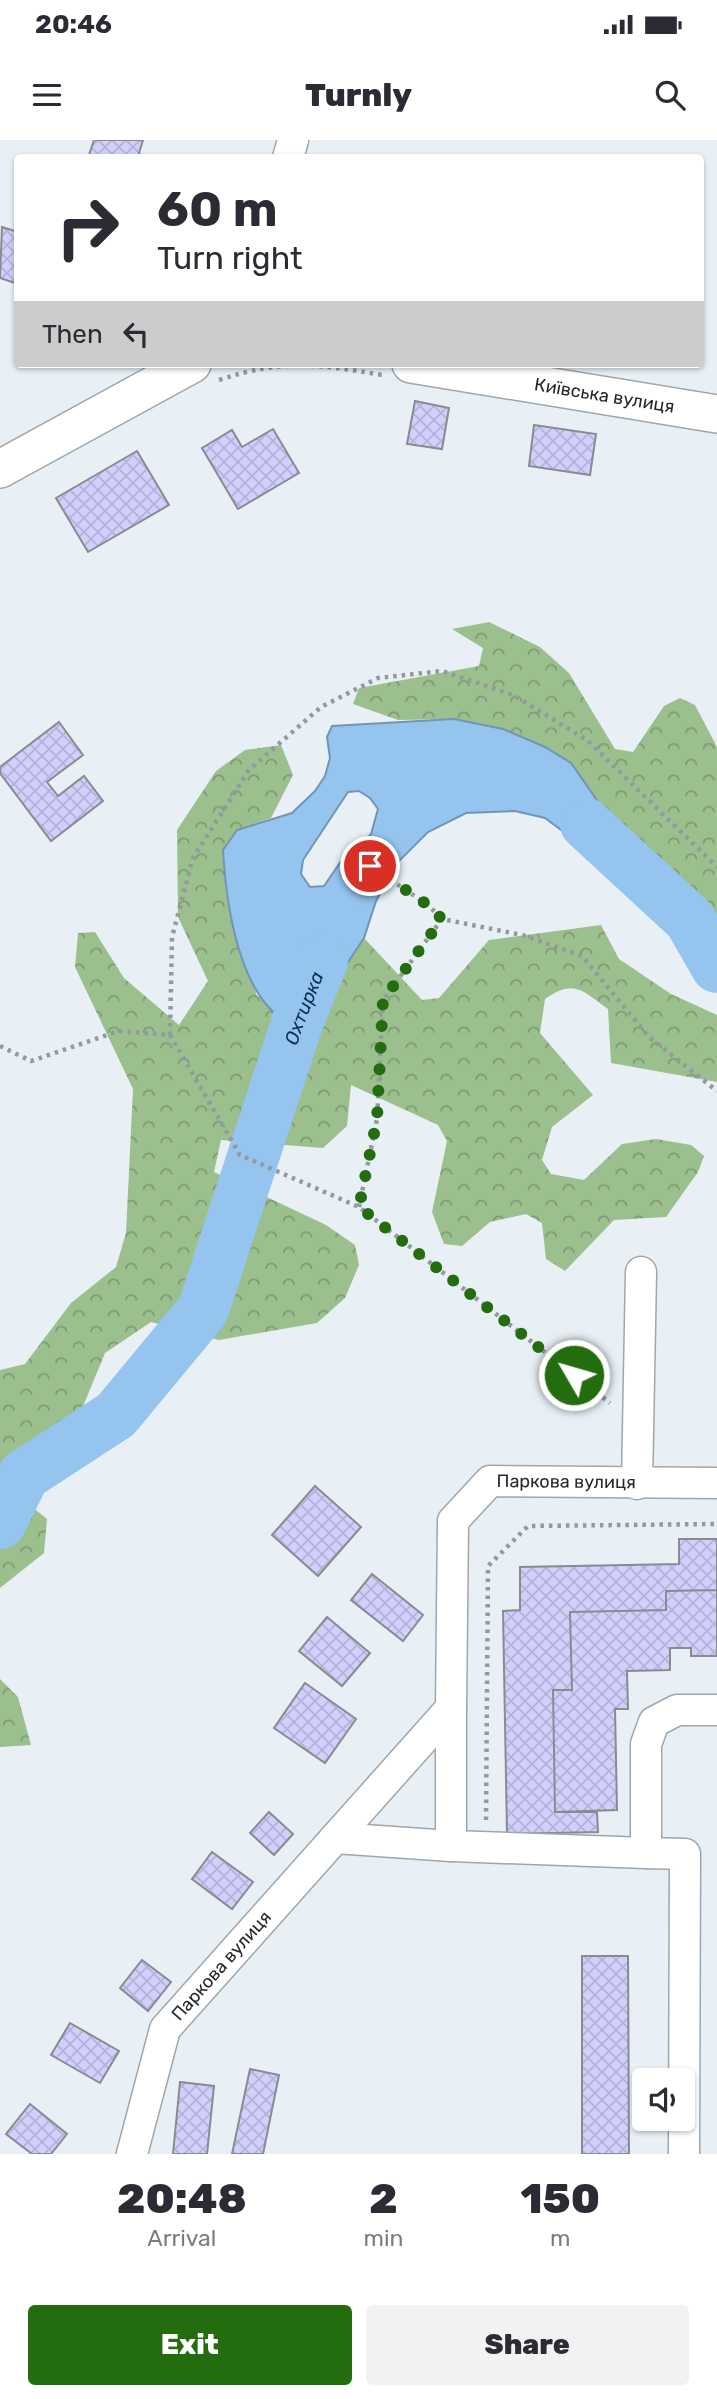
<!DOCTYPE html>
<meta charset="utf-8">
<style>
:root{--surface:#fff;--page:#f2f2f3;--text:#2b2b33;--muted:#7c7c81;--accent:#236d0e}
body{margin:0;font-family:Rubik,sans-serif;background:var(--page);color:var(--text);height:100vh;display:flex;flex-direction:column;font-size:26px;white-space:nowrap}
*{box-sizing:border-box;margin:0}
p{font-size:23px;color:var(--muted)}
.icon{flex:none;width:38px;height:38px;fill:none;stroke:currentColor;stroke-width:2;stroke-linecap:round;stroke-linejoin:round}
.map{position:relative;height:2014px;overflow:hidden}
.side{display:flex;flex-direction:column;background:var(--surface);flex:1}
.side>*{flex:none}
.top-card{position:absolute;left:14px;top:14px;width:690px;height:214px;border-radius:7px;box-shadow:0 2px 5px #0004;background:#fff;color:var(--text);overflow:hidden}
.controls{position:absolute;left:632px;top:1928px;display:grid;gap:14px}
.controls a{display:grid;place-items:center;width:63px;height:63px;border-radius:7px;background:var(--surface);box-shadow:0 2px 5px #0004;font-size:35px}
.pin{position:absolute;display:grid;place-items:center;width:60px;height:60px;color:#fff;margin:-30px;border:4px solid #fff;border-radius:50%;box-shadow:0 2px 7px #0007}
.me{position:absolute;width:77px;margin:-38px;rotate:308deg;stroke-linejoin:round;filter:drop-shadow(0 0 5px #0008)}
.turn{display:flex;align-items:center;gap:24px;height:147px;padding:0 28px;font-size:32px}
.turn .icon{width:91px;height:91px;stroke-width:2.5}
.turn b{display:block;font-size:49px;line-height:60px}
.then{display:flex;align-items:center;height:66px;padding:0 28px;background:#0003;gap:14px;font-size:26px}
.eta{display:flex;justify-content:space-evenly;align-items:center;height:119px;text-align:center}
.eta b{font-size:42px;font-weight:800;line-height:49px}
.primary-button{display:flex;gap:14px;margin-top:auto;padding:14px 28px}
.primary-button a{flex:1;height:80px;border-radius:7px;background:var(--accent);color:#fff;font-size:28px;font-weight:800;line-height:80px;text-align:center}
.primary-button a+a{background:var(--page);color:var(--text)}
.status{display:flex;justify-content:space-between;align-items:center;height:49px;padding:0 35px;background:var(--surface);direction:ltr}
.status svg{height:19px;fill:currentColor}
header{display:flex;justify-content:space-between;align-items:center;height:91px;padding:0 28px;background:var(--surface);font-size:32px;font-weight:800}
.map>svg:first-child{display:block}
.forest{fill:url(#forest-crowns)}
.water{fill:#95c4ef;stroke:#7395b4;stroke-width:2;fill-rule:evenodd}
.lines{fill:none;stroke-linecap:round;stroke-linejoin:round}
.river{stroke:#95c4ef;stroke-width:52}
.building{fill:url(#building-cross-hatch);stroke:#8a8a91;stroke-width:2}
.minor-casing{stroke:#9fa6ac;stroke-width:33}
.major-casing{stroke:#9fa6ac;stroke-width:40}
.path{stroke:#93999e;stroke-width:4.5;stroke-dasharray:3.5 5;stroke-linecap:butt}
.minor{stroke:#fff;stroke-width:30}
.major{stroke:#fff;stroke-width:37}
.route{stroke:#236d0e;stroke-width:12;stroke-dasharray:0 21.6}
.labels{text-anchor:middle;stroke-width:7;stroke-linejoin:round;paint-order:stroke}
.street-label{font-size:18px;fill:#25282a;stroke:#fff}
.water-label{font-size:19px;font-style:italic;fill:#0e314e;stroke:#fff}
</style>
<div class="status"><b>20:46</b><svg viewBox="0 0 49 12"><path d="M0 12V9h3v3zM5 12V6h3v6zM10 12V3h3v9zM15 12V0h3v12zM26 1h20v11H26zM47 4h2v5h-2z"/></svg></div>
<header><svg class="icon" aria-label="menu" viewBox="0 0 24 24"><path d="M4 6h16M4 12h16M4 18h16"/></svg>Turnly<svg class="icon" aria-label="search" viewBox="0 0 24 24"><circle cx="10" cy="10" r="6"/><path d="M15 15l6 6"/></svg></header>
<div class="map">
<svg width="717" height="2014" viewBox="0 0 717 2014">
<defs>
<pattern id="forest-crowns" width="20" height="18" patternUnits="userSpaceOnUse" patternTransform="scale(1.75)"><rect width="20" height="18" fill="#9bbf8d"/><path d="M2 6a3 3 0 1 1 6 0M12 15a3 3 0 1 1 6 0" fill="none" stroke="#7e9b73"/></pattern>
<pattern id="building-cross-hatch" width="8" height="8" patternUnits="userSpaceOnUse" patternTransform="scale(1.75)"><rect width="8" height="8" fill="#d2cffd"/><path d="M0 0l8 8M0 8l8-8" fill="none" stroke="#b4b2d9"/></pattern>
</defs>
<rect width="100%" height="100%" fill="#e8f0f6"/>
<path class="forest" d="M489,482L540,507L569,533L615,609L633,612L664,566L680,558L695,565L717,607V776L672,729L615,686L571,623L454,579L398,580L353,564L359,548L479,526L483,508L452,489Z
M281,605L293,635L271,678L237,690L225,745L231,780L257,856L313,875L364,798L422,860L439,858L489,800L601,785L619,819L671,854L717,875V942L611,923L608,869C583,851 574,838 545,859L540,893L593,955L552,987L542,1020L551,1034L584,1040L622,1004L656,999L691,1005L704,1016L698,1032L666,1077L614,1080L565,1131L546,1119L542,1083L526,1074L490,1082L462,1106L444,1104L432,1072L447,1001L438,985L351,945L347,986L323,1008L221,1000L214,1032L326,1085L355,1105L359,1125L345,1158L317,1183L219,1200L151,1182L105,1213L79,1276L16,1314L7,1347L47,1379L44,1413L0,1448V1230L25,1224L71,1163L116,1127L126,1093L133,949L75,827L78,793L95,792L124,838L179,885L208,841L178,777L177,690L216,631L245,610Z
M0,1539L18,1557L31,1605L0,1607Z"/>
<path class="water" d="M454,579L503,589L545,607L571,623L615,686L637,733L577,702L545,678L515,671L466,673L428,692L397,723L376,761L364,798L313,875L296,886C239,866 226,763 223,710L237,690L292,673L315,651L325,636L330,618L327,597L332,586ZM359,651L370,658L378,669L371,694L362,703L348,711L324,746L310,747L301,734L303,720L348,652Z"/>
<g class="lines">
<g class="river">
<path d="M586,684L690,780L717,827"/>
<path id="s1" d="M0,1383L24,1335L116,1275L203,1170L296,886L322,821"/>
</g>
</g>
<path class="building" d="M94,0H143L139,13L143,18H88Z
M2,87L18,92V144L0,138Z
M415,261L449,268L442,309L407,304Z
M534,285L596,294L590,335L529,326Z
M273,289L299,333L238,369L202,308L232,290L242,307Z
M137,311L169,365L88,412L56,358Z
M59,582L83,615L47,642L58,656L84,636L103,661L51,701L0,633V627Z
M315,1346L361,1387L318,1436L272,1395Z
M679,1399H717V1450L666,1451V1470L570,1472L572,1550H553L555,1672H597L598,1692L507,1694L503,1471L520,1470V1427L679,1424Z
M372,1434L423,1475L403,1501L351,1460Z
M717,1450V1516H691V1508H670V1530L627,1531L628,1569H615L617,1670L555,1672L553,1550H572L570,1472L666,1470V1451Z
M327,1477L370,1513L342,1546L299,1511Z
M305,1543L356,1579L325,1623L274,1588Z
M269,1672L293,1694L274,1715L250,1693Z
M212,1712L253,1742L232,1769L192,1739Z
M582,1816H628L629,2014H582Z
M142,1820L171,1842L148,1871L120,1848Z
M70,1883L119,1911L100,1943L51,1915Z
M250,1929L279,1935L263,2014H232Z
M180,1942L214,1946L207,2014H173Z
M30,1964L67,1994L51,2014H32L6,1994Z"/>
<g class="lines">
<g class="minor-casing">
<g id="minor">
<path d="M288,18L293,0"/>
<path d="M637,1344L641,1132"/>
<path d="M335,1698L451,1706V1568"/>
<path d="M451,1706L646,1713V1604L654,1582L677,1570H717"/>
<path d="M646,1713L685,1714L684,2014"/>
<path id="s2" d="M132,2014L165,1889L451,1568L453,1381L490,1341L717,1343"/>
</g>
</g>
<g class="major-casing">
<g id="major">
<path id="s3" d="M411,224L717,274"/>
<path d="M0,329L192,224"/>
</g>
</g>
<path class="path" d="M219,240C282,219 318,224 382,235
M348,711L428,765L442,779
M170,895L172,797L193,718L249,630L321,567L378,538L442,531L513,555L587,600L717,727
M0,906L31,921L119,891L170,895L240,1015L359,1067L610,1263
M359,1067L377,979L383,860L442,779L522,795L582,816L649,897L717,951
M486,1680L488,1426L528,1386L717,1384"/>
<use href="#minor" class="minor"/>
<use href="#major" class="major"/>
</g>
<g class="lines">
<path class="route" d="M370,726L428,765L442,779L383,860L377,979L359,1067L574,1235"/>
</g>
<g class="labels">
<g class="street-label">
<text dy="6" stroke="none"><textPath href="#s3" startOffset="196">Київська вулиця</textPath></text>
<text dy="6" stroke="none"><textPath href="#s2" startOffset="877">Паркова вулиця</textPath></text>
<text dy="6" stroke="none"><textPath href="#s2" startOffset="214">Паркова вулиця</textPath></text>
</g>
<g class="water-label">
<text dy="7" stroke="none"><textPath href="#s1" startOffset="618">Охтирка</textPath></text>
</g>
</g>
</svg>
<div class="controls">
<a><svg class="icon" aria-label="sound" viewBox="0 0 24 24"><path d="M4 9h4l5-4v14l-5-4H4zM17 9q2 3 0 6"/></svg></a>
</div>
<div class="pin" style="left:370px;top:726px;background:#d93025"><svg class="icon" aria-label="arrive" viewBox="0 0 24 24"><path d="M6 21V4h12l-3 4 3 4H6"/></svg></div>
<svg class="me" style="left:574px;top:1235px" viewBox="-20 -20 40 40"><circle r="17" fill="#236d0e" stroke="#fff" stroke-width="3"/><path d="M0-11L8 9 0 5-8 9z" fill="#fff"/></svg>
<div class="top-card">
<div class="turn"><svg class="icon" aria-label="right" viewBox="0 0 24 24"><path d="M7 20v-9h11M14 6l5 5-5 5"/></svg><div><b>60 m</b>Turn right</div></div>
<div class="then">Then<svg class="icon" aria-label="left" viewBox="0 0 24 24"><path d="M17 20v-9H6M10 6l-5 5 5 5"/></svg></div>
</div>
</div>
<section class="side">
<div class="eta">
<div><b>20:48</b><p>Arrival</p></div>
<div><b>2</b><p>min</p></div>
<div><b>150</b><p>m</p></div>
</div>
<div class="primary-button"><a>Exit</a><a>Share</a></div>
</section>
